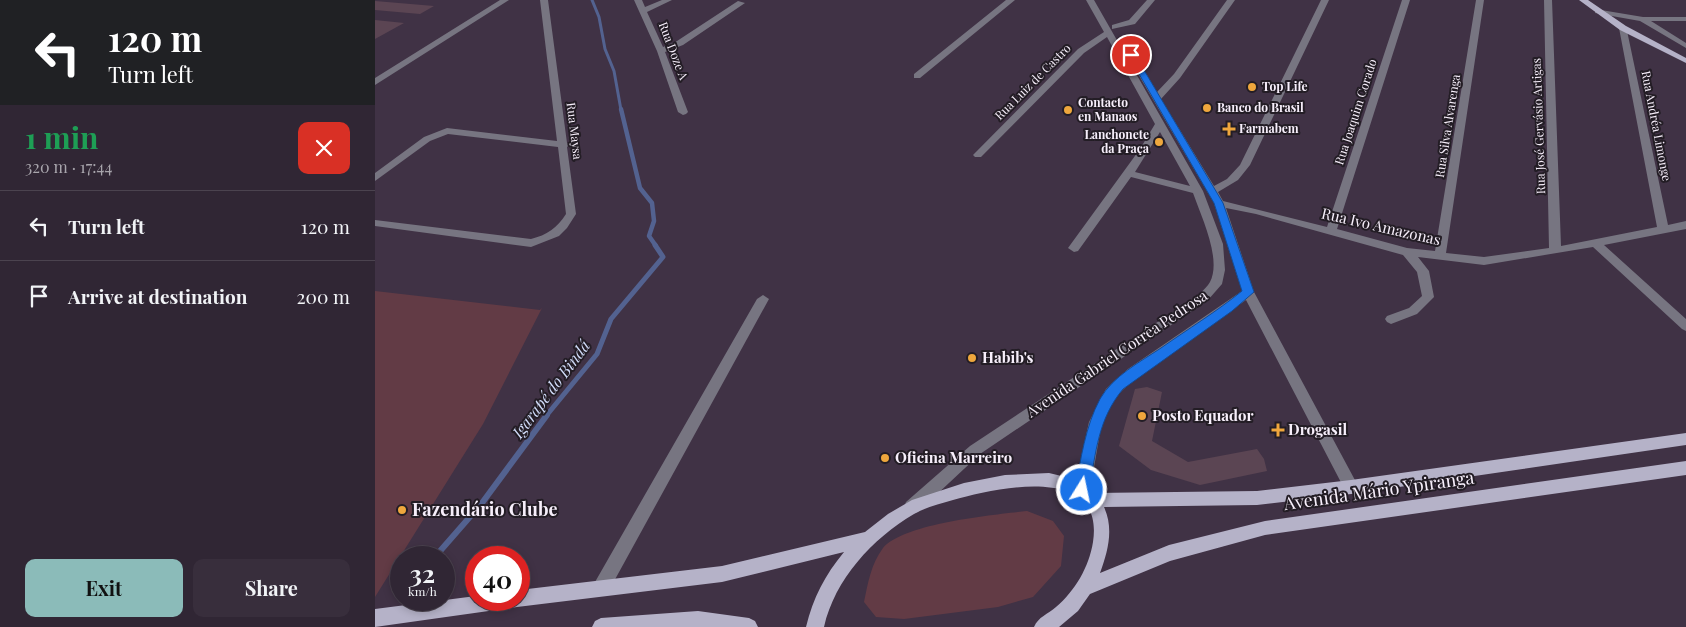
<!DOCTYPE html>
<meta charset="utf-8">
<style>
:root{--surface:#302634;--page:#382e3c;--text:#f1f3f6;--muted:#a8a5ac;--line:#4b434f;--accent:#8bbbb9}
body{margin:0;font-family:"Playfair Display",serif;background:var(--page);color:var(--text);height:100vh;display:flex;flex-direction:column;font-size:19px;white-space:nowrap}
*{box-sizing:border-box;margin:0}
p{font-size:16px;color:var(--muted)}
.icon{flex:none;width:28px;height:28px;fill:none;stroke:currentColor;stroke-width:2;stroke-linecap:round;stroke-linejoin:round}
.map{position:relative;flex:1;overflow:hidden}
.side{display:flex;flex-direction:column;background:var(--surface);width:375px}
.side>*{flex:none}
.top-card{background:#202124;color:#fff;overflow:hidden}
.speed{position:absolute;left:15px;top:546px;display:flex;gap:10px;font-size:25px;font-weight:700;text-align:center}
.speed>*{display:grid;place-content:center;width:65px;height:65px;border-radius:50%;background:var(--surface);box-shadow:0 2px 8px #0003,0 0 0 1px var(--line);line-height:1}
.speed small{font-size:12px;font-weight:400}
.speed .limit{border:8px solid #d22;background:#fff;color:#111}
.pin{position:absolute;display:grid;place-items:center;width:42px;height:42px;color:#fff;margin:-21px;border:2px solid #fff;border-radius:50%;box-shadow:0 1px 5px #0007}
.me{position:absolute;width:55px;margin:-28px;rotate:10deg;stroke-linejoin:round;filter:drop-shadow(0 0 4px #0008)}
.turn{display:flex;align-items:center;gap:18px;height:105px;padding:0 25px;font-size:22px}
.turn .icon{width:65px;height:65px;stroke-width:2.5}
.turn b{display:block;font-size:35px;line-height:42px}
.round{display:grid;place-items:center;flex:none;width:52px;height:52px;border-radius:10px;background:var(--page)}
.overview{display:flex;align-items:center;justify-content:space-between;height:85px;padding:0 25px}
h1{font-size:30px;font-weight:700;line-height:38px;color:#1e9e55}
.button{display:flex;gap:10px;margin-top:auto;padding:10px 25px}
.button a{flex:1;height:58px;border-radius:10px;background:var(--accent);color:#111;font-size:20px;font-weight:700;line-height:58px;text-align:center}
.button a+a{background:var(--page);color:var(--text)}
ul{padding:0;list-style:none}
li{display:flex;align-items:center;gap:15px;height:70px;padding:0 25px;border-top:1px solid var(--line)}
li div{flex:1}
li b{display:block;font-size:19px}
li em{font-style:normal}
main{display:flex;flex:1;min-height:0}
.map>svg:first-child{display:block}
.green{fill:#623b45}
.lines{fill:none;stroke-linecap:round;stroke-linejoin:round}
.stream-far3{stroke:#536290;stroke-width:3}
.stream-far2{stroke:#536290;stroke-width:4.5}
.stream-far1{stroke:#536290;stroke-width:5}
.stream{stroke:#536290;stroke-width:6}
.building{fill:#5b4553}
.minor{fill:#777581;fill-rule:evenodd}
.major{fill:#b5b2c8;fill-rule:evenodd}
.route{fill:#1a73e8;stroke:#114b97}
.poi-dot{fill:#efa73d;stroke:#231d25;stroke-width:2}
.labels{text-anchor:middle;stroke-width:4;stroke-linejoin:round;paint-order:stroke}
.far-street-label{font-size:12px;fill:#f7effb;stroke:#231d25}
.far-poi-label{font-size:12px;font-weight:bold;fill:#f7effb;stroke:#231d25;text-anchor:start}
.street-label{font-size:15px;fill:#f7effb;stroke:#231d25}
.poi-label{font-size:15px;font-weight:bold;fill:#f7effb;stroke:#231d25;text-anchor:start}
.water-label{font-size:16px;font-style:italic;fill:#d0dbf8;stroke:#231d25}
.near-street-label{font-size:18px;fill:#f7effb;stroke:#231d25}
.near-poi-label{font-size:18px;font-weight:bold;fill:#f7effb;stroke:#231d25;text-anchor:start}
</style>
<main>
<section class="side">
<div class="top-card">
<div class="turn"><svg class="icon" aria-label="left" viewBox="0 0 24 24"><path d="M17 20v-9H6M10 6l-5 5 5 5"/></svg><div><b>120 m</b>Turn left</div></div>
</div>
<div class="overview"><div><h1>1 min</h1><p>320 m · 17:44</p></div><a class="round" style="background:#d93025;color:#fff"><svg class="icon" aria-label="close" viewBox="0 0 24 24"><path d="M6 6l12 12M18 6L6 18"/></svg></a></div>
<ul>
<li><svg class="icon" aria-label="left" viewBox="0 0 24 24"><path d="M17 20v-9H6M10 6l-5 5 5 5"/></svg><div><b>Turn left</b></div><em>120 m</em></li>
<li><svg class="icon" aria-label="arrive" viewBox="0 0 24 24"><path d="M6 21V4h12l-3 4 3 4H6"/></svg><div><b>Arrive at destination</b></div><em>200 m</em></li>
</ul>
<div class="button"><a>Exit</a><a>Share</a></div>
</section>
<div class="map">
<svg width="1311" height="627" viewBox="0 0 1311 627">
<rect width="100%" height="100%" fill="#403245"/>
<path class="green" d="M0,291L165,310L167,308L108,424L0,597Z
M652,511L678,521L689,536L686,566L658,597L623,607L529,619L501,617L489,602C493,583 496,564 508,548C530,523 618,515 652,511Z"/>
<g class="lines">
<path class="stream-far3" d="M217,0L224,17L230,49L239,71L246,110"/>
<path class="stream-far2" d="M246,109L265,188L277,203L279,221L274,236L281,246"/>
<path class="stream-far1" d="M171,416L222,354L236,319L288,257L280,245"/>
<path class="stream" d="M59,558L107,503L172,415"/>
</g>
<path class="building" d="M0,1L59,6L45,14L0,10Z
M0,20L29,23L0,39Z
M772,387L787,392L777,441L813,462L882,449L889,459L892,471L825,485L776,470L744,446L760,389Z"/>
<g class="lines">
<path class="minor" d="M125,0H134L0,85V78Z
M165,0H173L192,143L194,145L192,147L201,214L192,228L184,236L156,247L0,226V220L156,239C172,235 182,228 191,214L183,147L73,134L55,141L0,181V173L49,137L72,128L182,141Z
M259,0H267L270,7L287,0H297L272,12L288,47L302,41L363,1L370,3L308,45L290,52L313,112L311,114L308,115L303,112L282,51Z
M631,0H640L545,78H539V74Z
M711,0H719L828,191L848,244L850,270L847,284L833,300L605,454L543,512L537,514L531,512L529,507L531,502L595,446L825,294C828,290 833,286 835,282C847,259 826,216 818,193L756,177L703,251L699,252L693,248L765,149L780,124L732,37L709,53L606,157H600L598,155L703,49L729,32ZM785,132L815,186L760,172Z
M772,0H780L760,24L737,29V25L754,20Z
M852,0H860L805,78L786,99L839,186L852,179L865,165L946,0H954L875,165L863,180L843,192L848,201L952,227L1027,0H1035L962,229L1032,248L1060,251L1101,0H1109L1071,253L1109,257L1174,248L1169,0H1177L1186,246L1282,227L1244,28L1251,26L1293,225L1311,221V229L1229,245L1311,319V331L1307,329L1218,247L1109,265L1043,257L1054,271L1059,297L1042,314L1016,324L1012,322L1010,319L1012,316L1034,308L1047,296L1042,272L1028,255L881,214L851,208L879,292L981,482L984,487L981,492L976,494L971,492L871,300L763,376L740,397L732,411L725,433L715,490L712,495L707,497L702,495L699,490L714,422L731,389L753,369L867,291L839,203L746,45L753,43L782,92L799,74Z
M1220,9L1268,17H1311V21H1276L1311,43V48L1265,21L1220,13Z
M388,295L394,299L232,594L226,596L220,594L217,588L220,582L382,299Z"/>
<path class="major" d="M1204,0H1213L1251,26L1311,58V63L1245,30Z
M1311,433V445L976,494L882,505L729,507C739,529 733,551 725,573L794,545L890,521L1311,461V475L890,535L795,561L715,594L703,611L684,627H659C663,617 673,614 681,607C700,591 714,567 718,542C730,463 621,488 578,500C565,504 551,507 539,514C497,539 460,579 449,627H431C438,598 450,575 469,552L347,582L142,607L0,627V609L101,596V600H144V590L347,566L490,532L513,514L537,500L589,483L630,475L674,473L699,479L715,488L719,493L882,491L976,480Z
M323,611L374,618L380,621L383,627H217L220,621L226,618Z"/>
</g>
<path class="route" d="M754,54L760,55L848,203L879,292L857,311L748,389C723,419 721,452 714,490L712,495L707,496L702,495L700,490C706,459 710,427 725,399C738,376 765,362 786,348C813,329 841,312 867,291L839,203L753,55Z"/>
<g class="poi-dot">
<circle cx="877" cy="87" r="5"/>
<circle cx="832" cy="108" r="5"/>
<circle cx="693" cy="110" r="5"/>
<path d="M851.5 121.5h5v5h5v5h-5v5h-5v-5h-5v-5h5z"/>
<circle cx="784" cy="142" r="5"/>
<circle cx="597" cy="358" r="5"/>
<circle cx="767" cy="416" r="5"/>
<path d="M900.5 422.5h5v5h5v5h-5v5h-5v-5h-5v-5h5z"/>
<circle cx="510" cy="458" r="5"/>
<circle cx="27" cy="510" r="5"/>
</g>
<g class="labels">
<g class="far-street-label">
<text transform="translate(298 51) rotate(69)" y="4">Rua Doze A</text>
<text transform="translate(658 82) rotate(-45)" y="4">Rua Luiz de Castro</text>
<text transform="translate(981 112) rotate(-72)" y="4">Rua Joaquim Corado</text>
<text transform="translate(1073 126) rotate(-81)" y="4">Rua Silva Alvarenga</text>
<text transform="translate(1164 126) rotate(-92)" y="4">Rua José Gervásio Artigas</text>
<text transform="translate(1281 126) rotate(79)" y="4">Rua Andréa Limonge</text>
<text transform="translate(199 131) rotate(83)" y="4">Rua Maysa</text>
</g>
<g class="far-poi-label">
<text x="887" y="91">Top Life</text>
<text x="703" y="107">Contacto<tspan x="703" dy="14">en Manaos</tspan></text>
<text x="842" y="112">Banco do Brasil</text>
<text x="864" y="133">Farmabem</text>
<text x="774" y="139" text-anchor="end">Lanchonete<tspan x="774" dy="14">da Praça</tspan></text>
</g>
<g class="street-label">
<text transform="translate(1006 227) rotate(13)" y="5">Rua Ivo Amazonas</text>
<text transform="translate(742 354) rotate(-34)" y="5">Avenida Gabriel Corrêa Pedrosa</text>
</g>
<g class="poi-label">
<text x="607" y="363">Habib's</text>
<text x="777" y="421">Posto Equador</text>
<text x="913" y="435">Drogasil</text>
<text x="520" y="463">Oficina Marreiro</text>
</g>
<g class="water-label">
<text transform="translate(176 389) rotate(-53)" y="6">Igarapé do Bindá</text>
</g>
<g class="near-street-label">
<text transform="translate(1004 491) rotate(-8)" y="6">Avenida Mário Ypiranga</text>
</g>
<g class="near-poi-label">
<text x="37" y="516">Fazendário Clube</text>
</g>
</g>
</svg>
<div class="speed"><div>32<small>km/h</small></div><div class="limit">40</div></div>
<div class="pin" style="left:756px;top:55px;background:#d93025"><svg class="icon" aria-label="arrive" viewBox="0 0 24 24"><path d="M6 21V4h12l-3 4 3 4H6"/></svg></div>
<svg class="me" style="left:707px;top:490px" viewBox="-20 -20 40 40"><circle r="17" fill="#1a73e8" stroke="#fff" stroke-width="3"/><path d="M0-11L8 9 0 5-8 9z" fill="#fff"/></svg>
</div>
</main>
